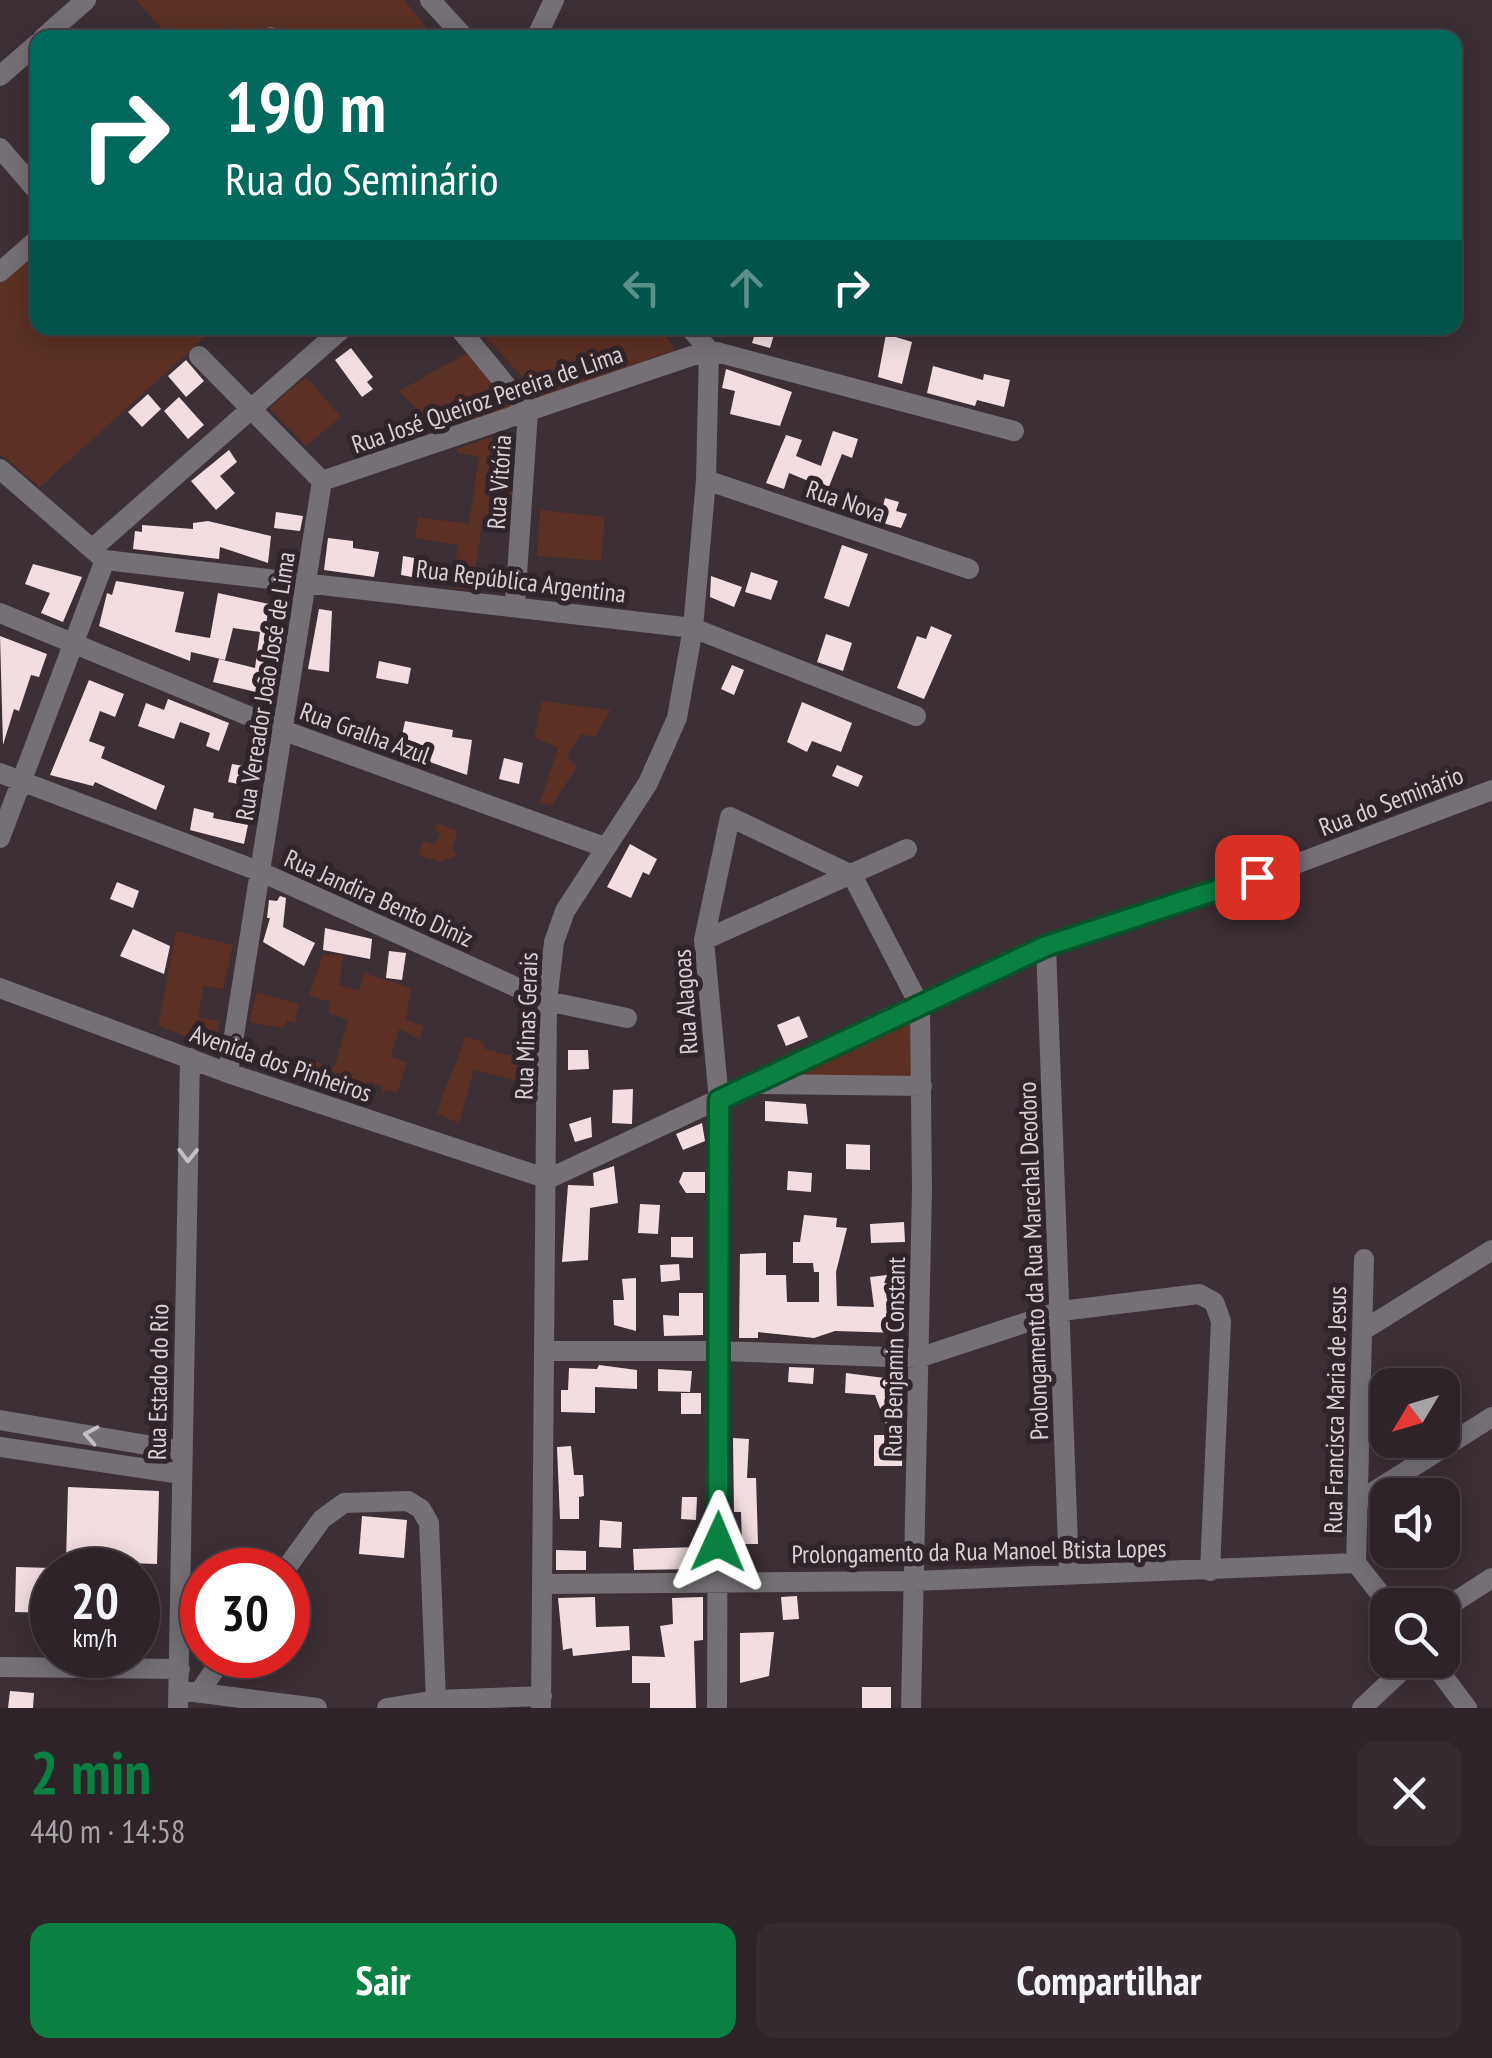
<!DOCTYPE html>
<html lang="pt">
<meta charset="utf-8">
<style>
:root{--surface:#2d2328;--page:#352b30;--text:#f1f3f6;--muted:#a7a4a8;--line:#484045;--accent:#0b8043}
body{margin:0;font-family:"PT Sans Narrow",sans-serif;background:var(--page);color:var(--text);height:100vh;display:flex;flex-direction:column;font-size:38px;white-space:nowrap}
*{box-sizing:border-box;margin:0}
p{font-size:32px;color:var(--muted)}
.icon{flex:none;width:55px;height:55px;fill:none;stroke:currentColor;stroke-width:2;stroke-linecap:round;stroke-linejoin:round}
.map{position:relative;height:1708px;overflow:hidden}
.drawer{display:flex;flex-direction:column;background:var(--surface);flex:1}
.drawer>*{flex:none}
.guide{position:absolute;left:30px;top:30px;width:1432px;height:305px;border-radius:20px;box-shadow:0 5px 25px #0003,0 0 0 2px var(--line);background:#00695c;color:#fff;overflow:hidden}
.needle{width:65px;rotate:232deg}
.fabs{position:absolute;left:1370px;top:1368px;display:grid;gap:20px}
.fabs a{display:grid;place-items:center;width:90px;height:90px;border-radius:20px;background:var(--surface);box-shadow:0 5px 25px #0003,0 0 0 2px var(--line);font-size:50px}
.speed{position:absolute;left:30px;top:1548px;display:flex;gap:20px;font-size:50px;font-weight:700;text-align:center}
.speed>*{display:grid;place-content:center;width:130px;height:130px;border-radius:50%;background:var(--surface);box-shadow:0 5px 25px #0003,0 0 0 2px var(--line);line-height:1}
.speed small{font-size:25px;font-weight:400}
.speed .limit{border:15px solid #d22;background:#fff;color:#111}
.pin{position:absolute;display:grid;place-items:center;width:85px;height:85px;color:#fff;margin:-42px;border-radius:20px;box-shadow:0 5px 15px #0006}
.me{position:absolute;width:110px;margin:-55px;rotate:1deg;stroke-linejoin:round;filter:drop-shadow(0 0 8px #0008)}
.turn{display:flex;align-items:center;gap:35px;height:210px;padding:0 30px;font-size:45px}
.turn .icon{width:130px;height:130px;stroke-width:2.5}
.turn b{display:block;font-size:70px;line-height:85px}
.lanes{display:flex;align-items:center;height:95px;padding:0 30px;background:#0003;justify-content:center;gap:50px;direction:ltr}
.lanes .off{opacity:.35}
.round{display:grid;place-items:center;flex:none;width:105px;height:105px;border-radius:20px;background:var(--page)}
.head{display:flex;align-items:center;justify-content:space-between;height:170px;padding:0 30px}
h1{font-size:60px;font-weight:700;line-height:75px;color:var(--accent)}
.primary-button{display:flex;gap:20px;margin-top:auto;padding:20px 30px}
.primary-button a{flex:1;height:115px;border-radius:20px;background:var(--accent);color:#fff;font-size:40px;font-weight:700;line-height:115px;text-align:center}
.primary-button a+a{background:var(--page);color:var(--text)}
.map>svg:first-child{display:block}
.green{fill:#5c3025}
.building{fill:#f2dee1}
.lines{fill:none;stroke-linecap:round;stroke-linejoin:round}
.minor{stroke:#747075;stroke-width:20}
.oneway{stroke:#c5bec2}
.route-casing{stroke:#07532c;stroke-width:25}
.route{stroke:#0b8043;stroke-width:18}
.labels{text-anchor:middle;stroke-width:10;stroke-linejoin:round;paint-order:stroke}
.street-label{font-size:25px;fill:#d9d1d5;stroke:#31252c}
</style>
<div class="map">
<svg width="1492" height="1708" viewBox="0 0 1492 1708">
<rect width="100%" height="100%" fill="#3c2f36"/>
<path class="green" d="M136,0H404L435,37H281L272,26L257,37H238L228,26L213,37H169Z
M37,250L38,328H215L40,487L0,454V283Z
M477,328H567L576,338L589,328H660L675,350L541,397Z
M471,351L516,407L438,429L399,391Z
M306,377L341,417L306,446L269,408Z
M492,437C490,459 487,476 500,495L516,490L512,521L483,518L472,590L452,588L458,545L415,538L418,517L469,524L479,457L458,453L457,449Z
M540,510L605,517L601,561L537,556Z
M542,701L611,710L595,737L581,734L567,757L577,767L551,806L540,802L558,748L534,737Z
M437,823L458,831L452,849L457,855L441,862L418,855L423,841L435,845L440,833L434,830Z
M176,931L233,945L223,989L204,986L198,1017L219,1021L217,1048L158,1026Z
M323,955H343L339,985L359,991L365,973L411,988L406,1020L424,1026L420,1039L399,1029L391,1057L407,1062L397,1093L388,1090L381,1094L383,1086L370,1082L363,1100L292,1076L300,1056L334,1068L348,1020L329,1013L330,1002L309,995Z
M257,992L299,1004L295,1019L298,1023L287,1021L283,1028L249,1022Z
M912,1014L911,1079H773Z
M465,1036L483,1042L485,1049L532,1061L530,1084L474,1070L459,1123L437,1114C445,1083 457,1066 465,1036Z"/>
<path class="building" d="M757,328H776L770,348L752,343Z
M886,334L912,342L902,384L878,377Z
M351,348L373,377L367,382L373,389L362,397L335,360Z
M186,360L204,381L186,397L168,376Z
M933,366L983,380L984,374L1010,380L1004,407L977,400L975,406L927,393Z
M726,369L792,392L780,426L730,414L735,391L722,388Z
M148,394L161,409L142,427L128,412Z
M179,397L204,425L188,439L164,411Z
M833,431L858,439L852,458L842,454L828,489L789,473L784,489L766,483L786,435L802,440L796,456L821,466Z
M229,450L237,462L220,476L235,493L216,510L191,481Z
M832,490L856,498L852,511L828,503Z
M885,498L899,502L896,511L907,514L901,528L879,522Z
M276,512L303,516L300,531L274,528Z
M208,521L271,536L268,563L220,547L219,559L133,549L135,531L142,532V525L193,529V523Z
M328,538L353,541V548L379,552L374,577L324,570Z
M842,545L868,554L849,607L824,598Z
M403,556L426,560L423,579L401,575Z
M33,564L82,577L63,622L41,613L50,593L25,584Z
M751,572L778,581L771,600L745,592Z
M711,576L742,587L734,607L710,597Z
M116,581L184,592L175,632L210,638L218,593L269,604L265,633L278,638L269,695L213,682L219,659L255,668L260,632L233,628L225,660L191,652L190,661L99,626L107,593L112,595Z
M319,609L332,611L329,672L308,669Z
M931,626L952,635L924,699L897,688L917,636L926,639Z
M826,634L852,643L843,671L817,662Z
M0,636L47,654L39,677L31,675L19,711L14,709L3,745Z
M379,661L411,668L408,684L376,678Z
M732,665L744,670L734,695L721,689Z
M89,680L124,694L115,717L100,711L89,741L105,747L101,758L165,786L156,810L95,782L93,786L50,775Z
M168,699L229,723L219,751L206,746L210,733L180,722L174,739L138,726L146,703L164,710Z
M802,702L852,723L841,752L812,741L807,752L787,742Z
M405,721L453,730L452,737L472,740L467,775L427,761L428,755L399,749Z
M504,758L523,763L519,784L499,779Z
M232,764L256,768L253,787L228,782Z
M837,765L863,776L858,787L832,776Z
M194,808L214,813L213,818L248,825L244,844L190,830Z
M630,844L657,859L649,875L643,872L631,898L607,887Z
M117,882L139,891L133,908L110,899Z
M280,896L286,898L283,927L315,943L304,966L263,942L270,918H267L269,900L277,901Z
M325,928L372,939L370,959L323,950Z
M133,929L170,946L164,974L120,956Z
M389,951L406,953L402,980L386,978Z
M799,1016L808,1037L786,1046L777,1025Z
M568,1050H588L589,1069L568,1070Z
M633,1089L632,1124L612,1123L613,1090Z
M765,1101L806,1104L808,1124L765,1121Z
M591,1117L592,1137L575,1142L569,1124Z
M702,1123L705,1141L683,1150L676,1134Z
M846,1144L870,1145V1170L846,1169Z
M614,1166L618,1203L590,1208L588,1260L562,1262L568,1185L594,1186L593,1173Z
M788,1171L812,1173L811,1192L787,1190Z
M683,1172H705V1193H686L679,1182Z
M640,1204L660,1205L658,1234L638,1233Z
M804,1215L837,1218L836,1227L847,1228L836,1272L837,1306L874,1307L870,1277L887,1275L884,1283L906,1287L905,1302H900V1333L835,1331L814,1338L758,1332V1338H739L740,1254L766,1253V1275H786L787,1302H819V1272H814L813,1263H793V1242H800Z
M904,1222L905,1242L871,1243L870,1224Z
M671,1237H693V1258L671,1257Z
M679,1264L680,1280L661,1282L660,1265Z
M636,1278V1331L614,1325L613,1300H624L622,1279Z
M679,1293H703V1335L664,1336L663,1315L679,1316Z
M599,1365L637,1370V1389L595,1387V1413L561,1412V1390H568L569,1368L597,1369Z
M789,1367L814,1368L813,1384L788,1382Z
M658,1369L692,1371L690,1392L658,1391Z
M846,1373L900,1380L898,1403L902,1404L897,1435L903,1436L902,1466H874V1435H890L875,1395L845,1393Z
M681,1393H701V1414H681Z
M733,1438L749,1439L747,1478H756L758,1544H742L741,1512H734Z
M571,1446L574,1475H583L584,1496L579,1497V1519H560L557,1447Z
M68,1487L159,1491L157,1564L66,1561Z
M682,1497H697L696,1520L681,1519Z
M362,1516L407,1520L404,1558L359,1554Z
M600,1520L622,1522L621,1548L599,1547Z
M699,1547V1569L634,1570L633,1549Z
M556,1550L586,1551V1570H556Z
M16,1567L52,1568V1613L15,1612Z
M797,1596L799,1619L783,1620L781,1597Z
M595,1597L596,1627L629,1626L630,1650L573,1656L572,1648L563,1650L558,1598Z
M703,1597V1640L694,1641L696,1708H650V1683H632V1656L665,1657L660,1626L673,1624L672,1598Z
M774,1632L769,1676L740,1683V1633Z
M862,1687H891V1708H862Z
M10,1691L34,1693L33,1708H8Z"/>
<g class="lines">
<path class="minor" d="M430,0L465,38
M43,38L86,0
M270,38L271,37
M536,38L554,0
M0,76L38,43
M0,148L38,192
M0,272L38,239
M459,328L528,412L515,604
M199,356L322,481L228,1073
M0,469L100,556
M706,480L969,569
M322,481L709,350L1014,431
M92,549L343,328
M105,560L693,628L916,716
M0,613L285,731L604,847
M0,773L261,872L547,1001L627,1018
M0,838L105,560
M704,940L907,849
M1046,946L1069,1573
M0,988L228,1073L548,1179
M760,1084L922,1086
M548,1179L1046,946L1280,870L1492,790
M1362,1331L1492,1250
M546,1351H720L918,1358L1061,1311L1199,1294L1214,1302L1221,1321L1210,1571
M0,1420L182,1451
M0,1447L181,1474
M1359,1501L1492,1417
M1356,1563L1364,1259
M1356,1563L1389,1605
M285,1570L322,1519L344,1503L408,1501L421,1509L429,1523L436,1700
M543,1584L914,1581L1356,1563
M1442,1610L1492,1578
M1431,1660L1467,1708
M0,1667L180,1669
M179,1690L317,1708
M200,1691L225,1655
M178,1708L190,1058
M387,1708L436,1700L542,1696
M541,1708L547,1001L554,942L565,911L648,783L677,718L693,628L706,480L709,350L690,328
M717,1708L719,1100L704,940L730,817L852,875L920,1006L922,1189L911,1708
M1362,1708L1413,1660"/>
</g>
<defs><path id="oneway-chevron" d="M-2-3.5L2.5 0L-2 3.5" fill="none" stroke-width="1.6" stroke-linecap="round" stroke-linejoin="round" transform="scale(2.5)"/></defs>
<g class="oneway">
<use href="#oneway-chevron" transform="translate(188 1155) rotate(91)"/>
<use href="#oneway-chevron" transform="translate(91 1435) rotate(-170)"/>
</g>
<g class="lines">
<g class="route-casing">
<path id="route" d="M718,1542L719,1100L1046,946L1257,877"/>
</g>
<use href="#route" class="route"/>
</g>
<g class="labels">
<g class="street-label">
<text transform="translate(487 399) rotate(-19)" y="9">Rua José Queiroz Pereira de Lima</text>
<text transform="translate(499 482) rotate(-86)" y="9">Rua Vitória</text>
<text transform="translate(846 501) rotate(19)" y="9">Rua Nova</text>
<text transform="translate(521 581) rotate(7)" y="9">Rua República Argentina</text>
<text transform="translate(265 686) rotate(-81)" y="9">Rua Vereador João José de Lima</text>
<text transform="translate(365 733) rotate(20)" y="9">Rua Gralha Azul</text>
<text transform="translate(1391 801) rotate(-21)" y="9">Rua do Seminário</text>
<text transform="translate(379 898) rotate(24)" y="9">Rua Jandira Bento Diniz</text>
<text transform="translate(685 1002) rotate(-94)" y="9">Rua Alagoas</text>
<text transform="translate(526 1026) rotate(-88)" y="9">Rua Minas Gerais</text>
<text transform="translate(281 1063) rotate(19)" y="9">Avenida dos Pinheiros</text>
<text transform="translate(1033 1261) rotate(-92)" y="9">Prolongamento da Rua Marechal Deodoro</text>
<text transform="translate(894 1357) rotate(-89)" y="9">Rua Benjamin Constant</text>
<text transform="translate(158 1382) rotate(-89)" y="9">Rua Estado do Rio</text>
<text transform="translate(1335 1410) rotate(-89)" y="9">Rua Francisca Maria de Jesus</text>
<text transform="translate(979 1551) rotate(-1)" y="9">Prolongamento da Rua Manoel Btista Lopes</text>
</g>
</g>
</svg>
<div class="fabs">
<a><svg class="needle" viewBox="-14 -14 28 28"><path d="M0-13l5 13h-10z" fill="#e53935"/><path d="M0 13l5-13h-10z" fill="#a7a4a8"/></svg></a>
<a><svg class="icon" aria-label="sound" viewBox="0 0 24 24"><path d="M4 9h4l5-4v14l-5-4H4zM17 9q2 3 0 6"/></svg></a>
<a><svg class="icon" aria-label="search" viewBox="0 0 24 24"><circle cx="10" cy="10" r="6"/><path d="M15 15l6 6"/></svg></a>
</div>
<div class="speed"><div>20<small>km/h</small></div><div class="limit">30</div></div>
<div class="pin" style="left:1257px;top:877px;background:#d93025"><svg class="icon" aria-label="arrive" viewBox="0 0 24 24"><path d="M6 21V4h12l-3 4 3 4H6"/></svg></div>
<svg class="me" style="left:718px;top:1542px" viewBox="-20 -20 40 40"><path d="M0-17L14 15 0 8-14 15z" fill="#0b8043" stroke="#fff" stroke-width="4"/></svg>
<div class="guide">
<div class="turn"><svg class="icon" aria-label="right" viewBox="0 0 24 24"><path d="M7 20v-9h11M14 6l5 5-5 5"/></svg><div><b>190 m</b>Rua do Seminário</div></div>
<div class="lanes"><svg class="icon off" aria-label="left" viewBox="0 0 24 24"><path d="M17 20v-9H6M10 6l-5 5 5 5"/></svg><svg class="icon off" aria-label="ahead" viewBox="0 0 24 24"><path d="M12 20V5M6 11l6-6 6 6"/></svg><svg class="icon" aria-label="right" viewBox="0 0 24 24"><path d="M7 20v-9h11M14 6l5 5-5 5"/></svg></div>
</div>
</div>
<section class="drawer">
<div class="head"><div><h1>2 min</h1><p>440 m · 14:58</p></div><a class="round"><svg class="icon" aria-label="close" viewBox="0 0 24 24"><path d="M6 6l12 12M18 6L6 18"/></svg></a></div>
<div class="primary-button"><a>Sair</a><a>Compartilhar</a></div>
</section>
